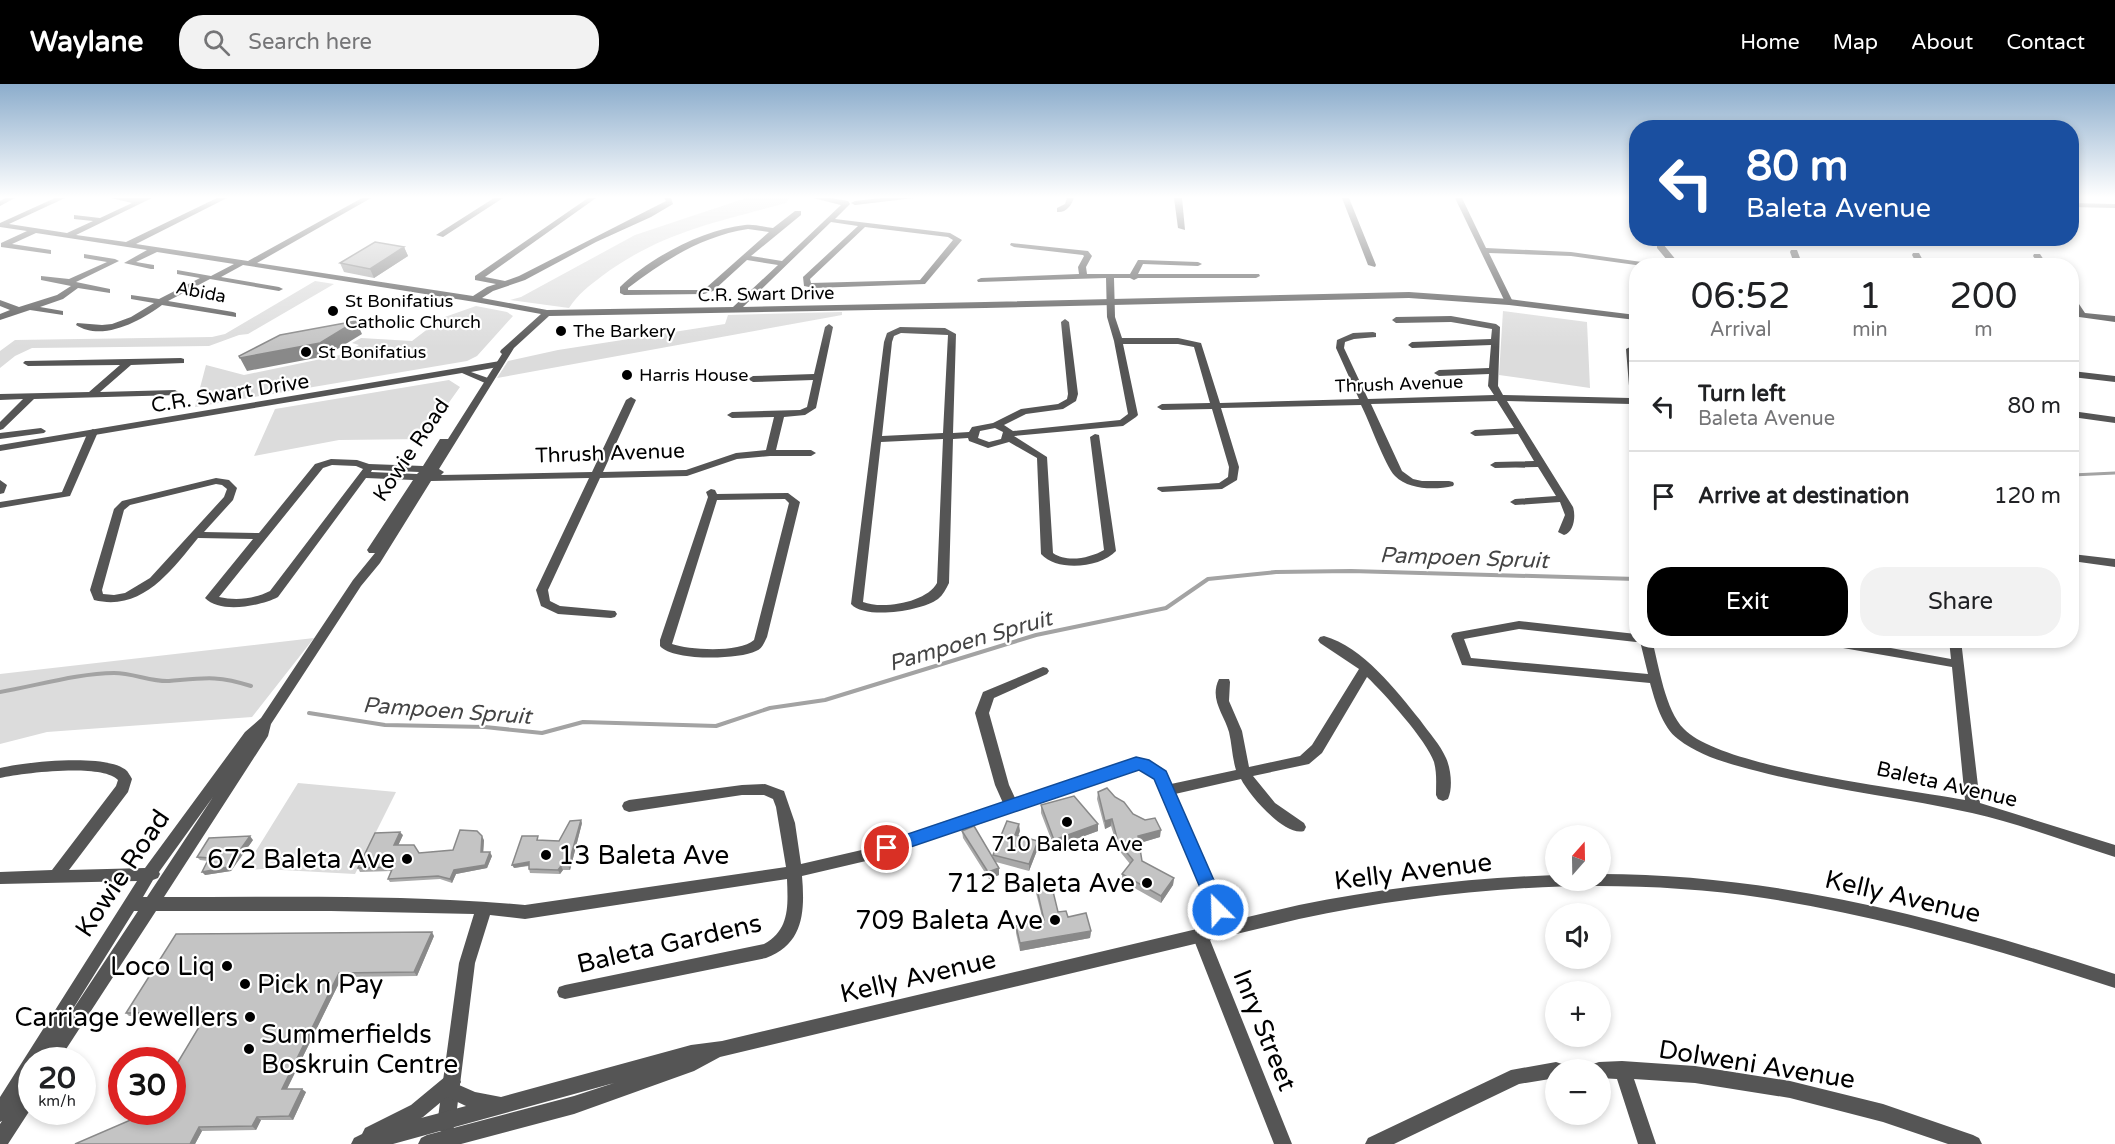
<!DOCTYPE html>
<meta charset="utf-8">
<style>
:root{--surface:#fff;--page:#f2f2f2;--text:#202124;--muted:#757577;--line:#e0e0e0;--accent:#000}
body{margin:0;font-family:"Varela Round",sans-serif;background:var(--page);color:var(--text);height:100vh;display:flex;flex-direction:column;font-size:22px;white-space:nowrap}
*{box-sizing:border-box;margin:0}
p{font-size:20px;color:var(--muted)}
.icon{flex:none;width:33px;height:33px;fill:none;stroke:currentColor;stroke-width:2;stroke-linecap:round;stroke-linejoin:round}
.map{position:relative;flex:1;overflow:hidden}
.sheet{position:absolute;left:1629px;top:174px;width:450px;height:390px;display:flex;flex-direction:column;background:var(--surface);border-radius:24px;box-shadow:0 3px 9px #0003}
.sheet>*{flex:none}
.banner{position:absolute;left:1629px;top:36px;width:450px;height:126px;border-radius:24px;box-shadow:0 3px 9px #0003;background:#1a4fa0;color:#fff;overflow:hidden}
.needle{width:39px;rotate:20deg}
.fabs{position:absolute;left:1545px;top:741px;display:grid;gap:12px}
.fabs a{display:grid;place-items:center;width:66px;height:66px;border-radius:50%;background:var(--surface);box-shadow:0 3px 9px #0003;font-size:30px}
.speed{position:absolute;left:18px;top:963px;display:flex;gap:12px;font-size:30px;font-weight:700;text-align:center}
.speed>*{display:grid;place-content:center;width:78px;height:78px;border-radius:50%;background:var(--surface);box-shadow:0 3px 9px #0003;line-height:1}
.speed small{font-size:15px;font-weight:400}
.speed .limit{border:9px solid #d22;background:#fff;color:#111}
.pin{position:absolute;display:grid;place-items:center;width:51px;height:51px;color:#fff;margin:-26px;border:3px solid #fff;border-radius:50%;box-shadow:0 2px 6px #0007}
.me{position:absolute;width:66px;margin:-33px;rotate:337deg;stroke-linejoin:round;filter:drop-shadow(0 0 4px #0008)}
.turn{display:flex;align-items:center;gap:21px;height:126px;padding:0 18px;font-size:27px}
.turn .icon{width:78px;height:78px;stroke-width:2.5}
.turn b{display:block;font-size:42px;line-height:51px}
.eta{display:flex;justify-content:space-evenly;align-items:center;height:102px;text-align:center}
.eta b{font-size:36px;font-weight:600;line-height:42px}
.action{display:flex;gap:12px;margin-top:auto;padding:12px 18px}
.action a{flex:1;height:69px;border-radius:24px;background:var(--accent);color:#fff;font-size:24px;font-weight:600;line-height:69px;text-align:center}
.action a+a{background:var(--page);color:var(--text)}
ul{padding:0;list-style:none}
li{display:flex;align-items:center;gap:18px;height:90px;padding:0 18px;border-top:2px solid var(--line)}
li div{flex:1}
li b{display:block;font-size:22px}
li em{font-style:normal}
header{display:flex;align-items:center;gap:36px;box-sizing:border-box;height:84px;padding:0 30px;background:var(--accent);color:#fff}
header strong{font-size:28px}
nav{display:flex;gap:33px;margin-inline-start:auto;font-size:21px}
.search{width:420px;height:54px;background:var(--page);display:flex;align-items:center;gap:15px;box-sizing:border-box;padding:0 21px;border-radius:24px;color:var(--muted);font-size:22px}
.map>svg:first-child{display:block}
.green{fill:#dcdcdc}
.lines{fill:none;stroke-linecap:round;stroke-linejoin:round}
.stream-far1{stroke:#a3a3a3;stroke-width:3}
.stream{stroke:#a3a3a3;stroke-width:4}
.minor{fill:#555;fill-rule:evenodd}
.tertiary{fill:#555;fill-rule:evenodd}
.wall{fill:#a9a9a9}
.shaded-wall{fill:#898989}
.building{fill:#c4c4c4;stroke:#898989;stroke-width:1.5}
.route{fill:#1a73e8;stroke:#114b97;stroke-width:1.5}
.poi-dot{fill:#000;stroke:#fff;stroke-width:2}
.labels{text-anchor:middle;stroke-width:4.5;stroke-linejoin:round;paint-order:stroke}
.far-street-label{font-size:18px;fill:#000;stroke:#fff}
.far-poi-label{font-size:18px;fill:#000;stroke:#fff;text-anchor:start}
.street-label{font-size:21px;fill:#000;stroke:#fff}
.poi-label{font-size:21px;fill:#000;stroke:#fff}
.water-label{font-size:22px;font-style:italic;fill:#444;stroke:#fff}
.near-poi-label{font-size:26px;fill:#000;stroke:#fff;text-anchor:end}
.near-street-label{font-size:26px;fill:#000;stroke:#fff}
</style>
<header>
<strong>Waylane</strong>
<div class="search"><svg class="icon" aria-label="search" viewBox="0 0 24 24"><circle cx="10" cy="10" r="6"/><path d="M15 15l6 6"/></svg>Search here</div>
<nav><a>Home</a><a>Map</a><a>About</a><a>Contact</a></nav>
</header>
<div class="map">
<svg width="2115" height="1060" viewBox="0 0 2115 1060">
<rect width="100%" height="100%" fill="#fff"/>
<path class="green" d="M746,114H790L786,119C717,138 661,148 602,192C589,202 578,210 569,224L510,216L521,213L635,151Z
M315,197L334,200L248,250L239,251L209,262L32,264L15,272L0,284V267L15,256L212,253L225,250Z
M476,222L507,228L513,232L477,272L467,277L195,323L206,281L244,291L345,270L359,261L352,259L361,254L412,257L442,234Z
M1503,227L1587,238L1590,304L1499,291Z
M842,228V231L497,294L508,277L558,266L725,240L728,231Z
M449,296L460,303L423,355L339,356L254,372L275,325Z
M314,554L252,633L47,648L0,660V590Z
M298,699L396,708L355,790L263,785L244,786Z"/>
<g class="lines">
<path class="stream-far1" d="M2072,391L2115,389"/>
<path class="stream" d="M0,608C35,602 80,589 114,589C133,589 152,598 169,597C204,594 217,591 251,602
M309,629L385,641L485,643L542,649L583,638L716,642L770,624L825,616L1036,551L1166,524L1208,495L1276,488L1351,487L1636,495"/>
<path class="minor" d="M5,114H15L0,122V117Z
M55,114H65L9,140L67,149L93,137L74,135V131L100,134L132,119L111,114H152L76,151L126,158L217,114H227L136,160L248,177L362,114H371L257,179L473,212L487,203L496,200L475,196V192L588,114H596L485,193L505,197L519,192L666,117L664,114H671L673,120L651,133L596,158L525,196L493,207L482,214L547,226L733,223L778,181L747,176L713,207L704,210L624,211L620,209V203C649,174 704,145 745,141C754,140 764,143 773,144L795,127H801V131L751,172L782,177L841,121L813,114H831L848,117L850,120L835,135L950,149L962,156L925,200L814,204L804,202L803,193L858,142L831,138L743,223L985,218L989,221L985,224L549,232L514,264L439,385L444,388L441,391L592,388L626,316L631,313L636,316L603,388L686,386L736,369L766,366L774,333L732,334L727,331L732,328L800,326L807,323L813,296L753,298L748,295L753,292L814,290L825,243L829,240L833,243L816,324L805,331L784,333L776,366H811L816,369L811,372H770L737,375L687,392L600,394L548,506L550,517L560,522L615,527L617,530L615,533L611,534L558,530L541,522L536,506L589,394L431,397L380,479L361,502L271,640L268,652L164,813C284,813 405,810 525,821L786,783L776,723L773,715L764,711H742L629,728L624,726L622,722L624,718L629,716L742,701L765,700L784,707L795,739L801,780L866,765L1003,719L995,701L975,629L983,608L1043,583L1047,584L1049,587L1047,590L994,614L989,629L1009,701L1015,714L1135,674C1153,678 1163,682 1171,700L1236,686C1232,673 1232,661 1229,648C1224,630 1209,615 1219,595H1229L1230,598L1229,617L1242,647L1249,683L1300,672L1312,661L1359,585L1320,559L1318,556L1320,553L1324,552C1363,563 1396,606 1420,636C1429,649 1440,660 1446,674C1451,685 1453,704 1448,715L1443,717L1438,715L1436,711C1436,700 1437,689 1434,678C1427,657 1384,609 1367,593L1322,669L1309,680L1253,692L1275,719L1304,739L1306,743L1304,747C1285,753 1249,711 1241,695L1175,710L1234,845L1232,850L1226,852L1220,850L1218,845L1154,694L1146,687L1135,684L866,777L802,792C805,827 804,860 766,874L565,915L559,913L557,908L559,903L565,901L764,860C790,846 788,821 787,795L525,835L490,831L475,879L455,1041L452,1047L446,1050L440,1047L437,1041L459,879L474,830L331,827H156L59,976H32V994L28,999L32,998V1023L8,1060H0V1040L2,1037L0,1038V1013L137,797L0,800V788L52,786L116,702L118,696C102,679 23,689 0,694V684C25,678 109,669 127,687C128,688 131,693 132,695L128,708L69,786L145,784L245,648L261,634L353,496L375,469H369L367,466L413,396L366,394L278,513C261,522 220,530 205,514L253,455L198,454C171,487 142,528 94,516L90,506L114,425L122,417L216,394L229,396L237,404L233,416L204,448L259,449L315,380L331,375L357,376L369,380L423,382L440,355H448L502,270L500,268L501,266L541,230L475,218L243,181L221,193L279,203L283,205L279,207L210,195L168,217L233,228L236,229V233L162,221C141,237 102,258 76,241L77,239L102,241L112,240L131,233L154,219L131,215V211L159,215L200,194L177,190V186L211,192L234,180L157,168L136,178L154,181V185H151L124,179L147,166L36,149L12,160L51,166V170L1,163V159L27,147L0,143V139ZM865,143L948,153L953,156L920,196L811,199L810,195ZM748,145L769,148L707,203L702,206H628V204C665,176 702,152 748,145ZM332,381L356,382L363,385L270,507C254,515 236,517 219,513L323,384ZM372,386L419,388L417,390L371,388ZM216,400L222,401L227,405L224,413L150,494L125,509L114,511L103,510L102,506L124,426L130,421ZM213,713L147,813H143L153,796L158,794L160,790L159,788ZM134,827H138L66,936Z
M494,114H503L443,153L436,151Z
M881,114H914L855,121L851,119L855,117Z
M1067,114H1074C1071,122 1066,129 1057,128V124L1065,120Z
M1174,114H1182L1185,146L1178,144Z
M1342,114H1349L1376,181L1375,183L1368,181Z
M1455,114H1462L1486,164L1571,168L1670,182H1643L1571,172L1489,169L1513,218L1506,220Z
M2072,119L2115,120V124L2072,123Z
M1011,159L1088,167L1092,172L1086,183L1087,190H1130L1138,176H1141L1198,178L1202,180L1198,182L1143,180L1138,190H1259L1260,192L1256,194H1138L1134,196L1130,194H1114L1115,233L1122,254H1178L1201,259L1220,319L1359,315L1336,264L1337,256L1353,249L1373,248L1376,249V253L1354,255L1345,258L1344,264L1368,315L1494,311L1488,302L1489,290L1439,292L1434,289L1439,286L1489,284L1491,261L1412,264L1408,261L1412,258L1491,255L1492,245L1451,238L1396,239L1392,236L1396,233L1451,232L1496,240L1500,243L1498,302L1503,311L1630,314L1626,265L1636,260V266H1635L1636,324L1633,323L1631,320L1507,317L1573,423C1576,432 1574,448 1564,451L1558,448L1565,431L1560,418L1515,421L1510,418L1515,415L1556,412L1538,383L1495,384L1490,381L1495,378L1534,377L1518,350L1475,352L1470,349L1475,346L1514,344L1497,317L1371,320L1402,387L1413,395L1422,397H1449L1453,398L1454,400L1453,402C1435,406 1409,406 1395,392C1385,382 1369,336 1361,321L1221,324L1239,383L1237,396L1222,405L1162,408L1157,405L1158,403L1219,399L1228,393L1229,383L1212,325L1162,326L1157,323L1162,320L1210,319L1194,263L1178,260H1123L1138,331L1136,333L1123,342L1014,352L1047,373L1053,469C1067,479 1090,474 1104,466L1090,353L1095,350L1099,351L1116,467C1100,484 1057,488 1041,470L1037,374L1009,358L988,364L969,357L968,354L953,355L949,499C946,505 943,511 938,515C922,527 865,536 851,520L884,258L887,249L900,243L945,244L956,250L953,349L969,348L972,343L993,339L1021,325L1058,320L1067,315L1068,310L1061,238L1065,235L1069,238L1078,310L1076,317L1063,325L1026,330L1004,341L1013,347L1120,336L1128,330L1114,257L1107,233L1106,194L978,198L977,196L981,194L1079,190L1078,183L1084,172L1083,171L1014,163L1010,161ZM901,249L948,251L943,349L882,352L892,258L894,252ZM995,344L1003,348L1001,355L989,358L978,354L980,347ZM943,355L937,499C927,518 883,526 863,518L881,358Z
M1657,160H1663L1681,182H1672L1657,164Z
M1791,166H1797L1803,182H1795L1790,168Z
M1913,169H1919L1926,182H1918L1912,171Z
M84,170L115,175L119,177L76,198L110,205V209L78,204L63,215L40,223L63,227V231L30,226L0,236V230L10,226L0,222V216L19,223L57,211L71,202L41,196V192L69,195L107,178L84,174Z
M2034,170H2040L2048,182H2040L2033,172Z
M2072,213L2075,214L2085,229L2115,232V238L2072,232V228H2076L2072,221Z
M181,274L184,275V279L131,281L100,308L175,306L180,309L178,311L34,315L3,345L0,346V338L23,315L0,316V310L89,308L120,281L28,282L23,279L25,277Z
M2072,327L2115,333V339L2072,333Z
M41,344L46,347L44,349L0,355V349Z
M93,345L98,348L70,412L0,424V418L62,408L88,348Z
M0,396L7,401L4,409L0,410Z
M711,405L715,406L717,410L788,409L800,418L767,553C764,559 762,565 756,567C738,576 672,577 660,562V556L708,413L706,408ZM785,415L789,419L754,556C740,569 689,566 672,560L717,416Z
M2072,470L2115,475V483L2072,477Z
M1519,537L1636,550V556H1652C1659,582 1665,626 1684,645C1721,684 1906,705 1965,716L1952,583L1843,564L1837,560L1839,557L1847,556L1951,575L1949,556H1961L1980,719L2115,761V773C2067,758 2020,740 1972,729C1901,713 1828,706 1757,687C1730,680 1701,673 1678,655C1662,643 1655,617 1650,599L1462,581L1451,552L1453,549ZM1519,545L1636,558L1640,557L1648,590L1471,574L1464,555Z
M1200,844L1206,846L1208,851L1292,1060H1274L1192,851L1194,846Z
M1622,977L1695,982L1790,997L1883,1020L1973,1051L1979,1054L1982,1060H1948L1883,1038L1790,1014L1695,999L1634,995L1656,1060H1638L1617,995L1600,994V986H1591L1593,980L1599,978Z
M1556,978L1562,980L1564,986H1556V994L1519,1000L1394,1060H1365L1368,1054L1511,986Z"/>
<path class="tertiary" d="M1409,208L1509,215L1636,231V236L1509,221L1409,214L985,224L981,221L985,218Z
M500,277L503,278V282L471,288L488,294V298L485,299L462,289L0,367V361Z
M2072,287L2115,292V298L2072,293Z
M1600,790C1778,790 1948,836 2115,890V904C2000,866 1884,833 1764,814C1609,791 1451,803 1299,835L720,973L694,987L574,1030L461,1060H418L421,1054L427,1051L574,1012L614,999L393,1060H351L354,1054L362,1050L365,1044L411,1021L446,992L452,990L458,992L461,998L459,1001L475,1008L501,1013L691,961L722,957L1299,821C1384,804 1469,794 1556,791V796H1600ZM447,1013L466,1022L421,1034L423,1033Z"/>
</g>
<path class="wall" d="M404,163L408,172L374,194L344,188L340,179Z
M1098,708L1115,713L1133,730L1160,753L1139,759L1142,777L1174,794L1173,801L1161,819L1122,797V790L1130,780L1118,765L1111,742L1105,745L1097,715Z
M1041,721L1098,740V747L1054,763L1041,729Z
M582,739L570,786H563L560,790L530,789L529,785V782L514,784L539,756L559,757Z
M962,747L993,775V771L1020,747L1018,752L1038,757V764L1029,787L996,778L999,784V791L989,795L963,754Z
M403,751L398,761L419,769L453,766L484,756L483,768L492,772L487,784L456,790L452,799L440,795L390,798L388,795L392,787L360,788L358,784Z
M253,756L231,787L205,791L208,777L200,776L197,773Z
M1036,801L1058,828L1068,833L1091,847L1090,854L1020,867L1016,849V842L1043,837L1036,809Z
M434,852L417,892L342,893L287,1005L306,1008L293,1036H261L256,1046L202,1047L195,1060H75L149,1028L206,932H129L126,929Z"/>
<path class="shaded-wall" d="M404,163L408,172L374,194L370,185Z
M356,237L362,250L326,272L247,287L240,274Z
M1112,735L1111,742L1105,745V737Z
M581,736L582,739L570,786L568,782Z
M1019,740L1020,747L1015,759V751Z
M1098,740V747L1054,763V756Z
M1161,746L1160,753L1137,760L1138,752Z
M400,748L403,751L397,764L394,761Z
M250,752L253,756L231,787L205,791L202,788Z
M482,752L484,756L483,772L481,768Z
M1038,757V764L1029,787V780Z
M490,768L492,772L487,784L456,790L452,799L450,795L454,786Z
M529,778L531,781L514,784L512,781Z
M561,782L563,786L560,790L558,786Z
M999,784V791L989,795L988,788Z
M1174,794L1173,801L1161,819V812Z
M1091,847L1090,854L1020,867V859Z
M432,848L434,852L417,892L414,888Z
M339,889L342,893L285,1009L282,1005Z
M302,1005L306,1008L293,1036L289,1032Z
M257,1033L261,1036L256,1046L252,1042Z
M199,1043L202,1047L195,1060H190Z"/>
<path class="building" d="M375,158L404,163L370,185L340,179Z
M356,237L320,259L240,274L239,272L280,251Z
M1107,704L1115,713L1124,718L1133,730L1145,736L1155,734L1161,746L1138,752L1142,777L1174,794L1161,812L1122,790L1133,776L1118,758L1112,735L1105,737L1098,708Z
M1074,712L1098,740L1054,756L1041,721Z
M581,736L568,782H561L558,786L529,785V778L512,781L522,752H538L537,756L559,757L570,737Z
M1007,737L1019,740L1015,751L1038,757L1029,780L993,771Z
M974,742L999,784L988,788L962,747Z
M460,746L477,747L482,752L481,768H490L485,781L454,786L450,795L438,792L388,795L393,783L358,784L375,749L400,748L394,761H414L419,769L453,766Z
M250,752L228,783L202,788L209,774L197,773L209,754Z
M1051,799L1058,828L1066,827L1068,833L1086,829L1091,847L1020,859L1016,842L1044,836L1036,801Z
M432,848L414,888L339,889L282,1005H302L289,1032L257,1033L252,1042L199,1043L190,1060H75L149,1028H172V988L208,928L126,929L176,850Z"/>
<linearGradient id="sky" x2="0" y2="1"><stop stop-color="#8cadcc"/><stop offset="0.43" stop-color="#fff"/><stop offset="1" stop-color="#fff" stop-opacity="0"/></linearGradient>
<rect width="2115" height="263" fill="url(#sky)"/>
<path class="route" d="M1136,673L1149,676L1166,687L1227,826L1224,832L1218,834L1212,832L1154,695L1139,686L887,771L881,769L878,764L881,759Z"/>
<g class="poi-dot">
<circle cx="333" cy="227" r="6"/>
<circle cx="561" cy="247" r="6"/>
<circle cx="306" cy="268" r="6"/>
<circle cx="627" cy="291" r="6"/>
<circle cx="1067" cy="738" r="6"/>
<circle cx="546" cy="771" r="6"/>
<circle cx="407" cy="775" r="6"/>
<circle cx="1147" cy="799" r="6"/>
<circle cx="1055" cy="836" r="6"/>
<circle cx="227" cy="882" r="6"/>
<circle cx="245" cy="900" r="6"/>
<circle cx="250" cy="933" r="6"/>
<circle cx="249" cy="965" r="6"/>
</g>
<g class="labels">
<g class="far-street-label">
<text transform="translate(201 208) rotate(11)" y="6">Abida</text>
<text transform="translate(766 210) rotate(-1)" y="6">C.R. Swart Drive</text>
<text transform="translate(1399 300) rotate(-2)" y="6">Thrush Avenue</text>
</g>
<g class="far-poi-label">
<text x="345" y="223">St Bonifatius<tspan x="345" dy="21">Catholic Church</tspan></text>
<text x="573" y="253">The Barkery</text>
<text x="318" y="274">St Bonifatius</text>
<text x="639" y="297">Harris House</text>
</g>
<g class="street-label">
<text transform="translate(230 309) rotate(-9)" y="7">C.R. Swart Drive</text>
<text transform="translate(411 366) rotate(-56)" y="7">Kowie Road</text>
<text transform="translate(610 369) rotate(-2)" y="7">Thrush Avenue</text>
<text transform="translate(1947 700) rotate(13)" y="7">Baleta Avenue</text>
</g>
<g class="poi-label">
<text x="1067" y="767">710 Baleta Ave</text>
</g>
<g class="water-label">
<text transform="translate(1464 473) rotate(2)" y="8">Pampoen Spruit</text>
<text transform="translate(970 556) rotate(-16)" y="8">Pampoen Spruit</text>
<text transform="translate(447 626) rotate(4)" y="8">Pampoen Spruit</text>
</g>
<g class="near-poi-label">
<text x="558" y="780" text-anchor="start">13 Baleta Ave</text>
<text x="395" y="784">672 Baleta Ave</text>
<text x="1135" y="808">712 Baleta Ave</text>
<text x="1043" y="845">709 Baleta Ave</text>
<text x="215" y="891">Loco Liq</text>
<text x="257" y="909" text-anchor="start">Pick n Pay</text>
<text x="238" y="942">Carriage Jewellers</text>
<text x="261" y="959" text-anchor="start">Summerfields<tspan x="261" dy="30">Boskruin Centre</tspan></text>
</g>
<g class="near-street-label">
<text transform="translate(1413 787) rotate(-7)" y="9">Kelly Avenue</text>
<text transform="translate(122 789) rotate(-56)" y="9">Kowie Road</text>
<text transform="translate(1903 812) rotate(13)" y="9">Kelly Avenue</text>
<text transform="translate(669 859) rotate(-13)" y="9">Baleta Gardens</text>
<text transform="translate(918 892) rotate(-13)" y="9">Kelly Avenue</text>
<text transform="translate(1265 946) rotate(68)" y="9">Inry Street</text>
<text transform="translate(1757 980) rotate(9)" y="9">Dolweni Avenue</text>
</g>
</g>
</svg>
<div class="fabs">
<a><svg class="needle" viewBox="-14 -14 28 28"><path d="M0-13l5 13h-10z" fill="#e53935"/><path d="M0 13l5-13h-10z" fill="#757577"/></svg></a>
<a><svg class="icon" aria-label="sound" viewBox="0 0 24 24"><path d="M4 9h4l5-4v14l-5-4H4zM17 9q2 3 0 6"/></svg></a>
<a>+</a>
<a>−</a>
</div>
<div class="speed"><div>20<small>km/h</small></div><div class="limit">30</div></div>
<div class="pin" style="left:887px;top:764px;background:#d93025"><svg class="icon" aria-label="arrive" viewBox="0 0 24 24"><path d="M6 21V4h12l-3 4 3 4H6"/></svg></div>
<svg class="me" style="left:1218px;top:826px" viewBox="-20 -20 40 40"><circle r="17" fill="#1a73e8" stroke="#fff" stroke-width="3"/><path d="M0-11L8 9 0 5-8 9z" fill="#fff"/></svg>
<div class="banner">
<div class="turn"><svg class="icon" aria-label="left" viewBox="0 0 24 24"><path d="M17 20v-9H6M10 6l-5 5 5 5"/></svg><div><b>80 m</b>Baleta Avenue</div></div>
</div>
<section class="sheet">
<div class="eta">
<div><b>06:52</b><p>Arrival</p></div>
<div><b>1</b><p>min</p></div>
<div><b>200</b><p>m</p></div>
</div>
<ul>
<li><svg class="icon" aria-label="left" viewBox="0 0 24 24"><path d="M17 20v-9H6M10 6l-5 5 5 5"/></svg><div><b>Turn left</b><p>Baleta Avenue</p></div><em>80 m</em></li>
<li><svg class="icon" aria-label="arrive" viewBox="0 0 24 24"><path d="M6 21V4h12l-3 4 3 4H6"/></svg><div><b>Arrive at destination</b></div><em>120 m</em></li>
</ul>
<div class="action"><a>Exit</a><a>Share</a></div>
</section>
</div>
